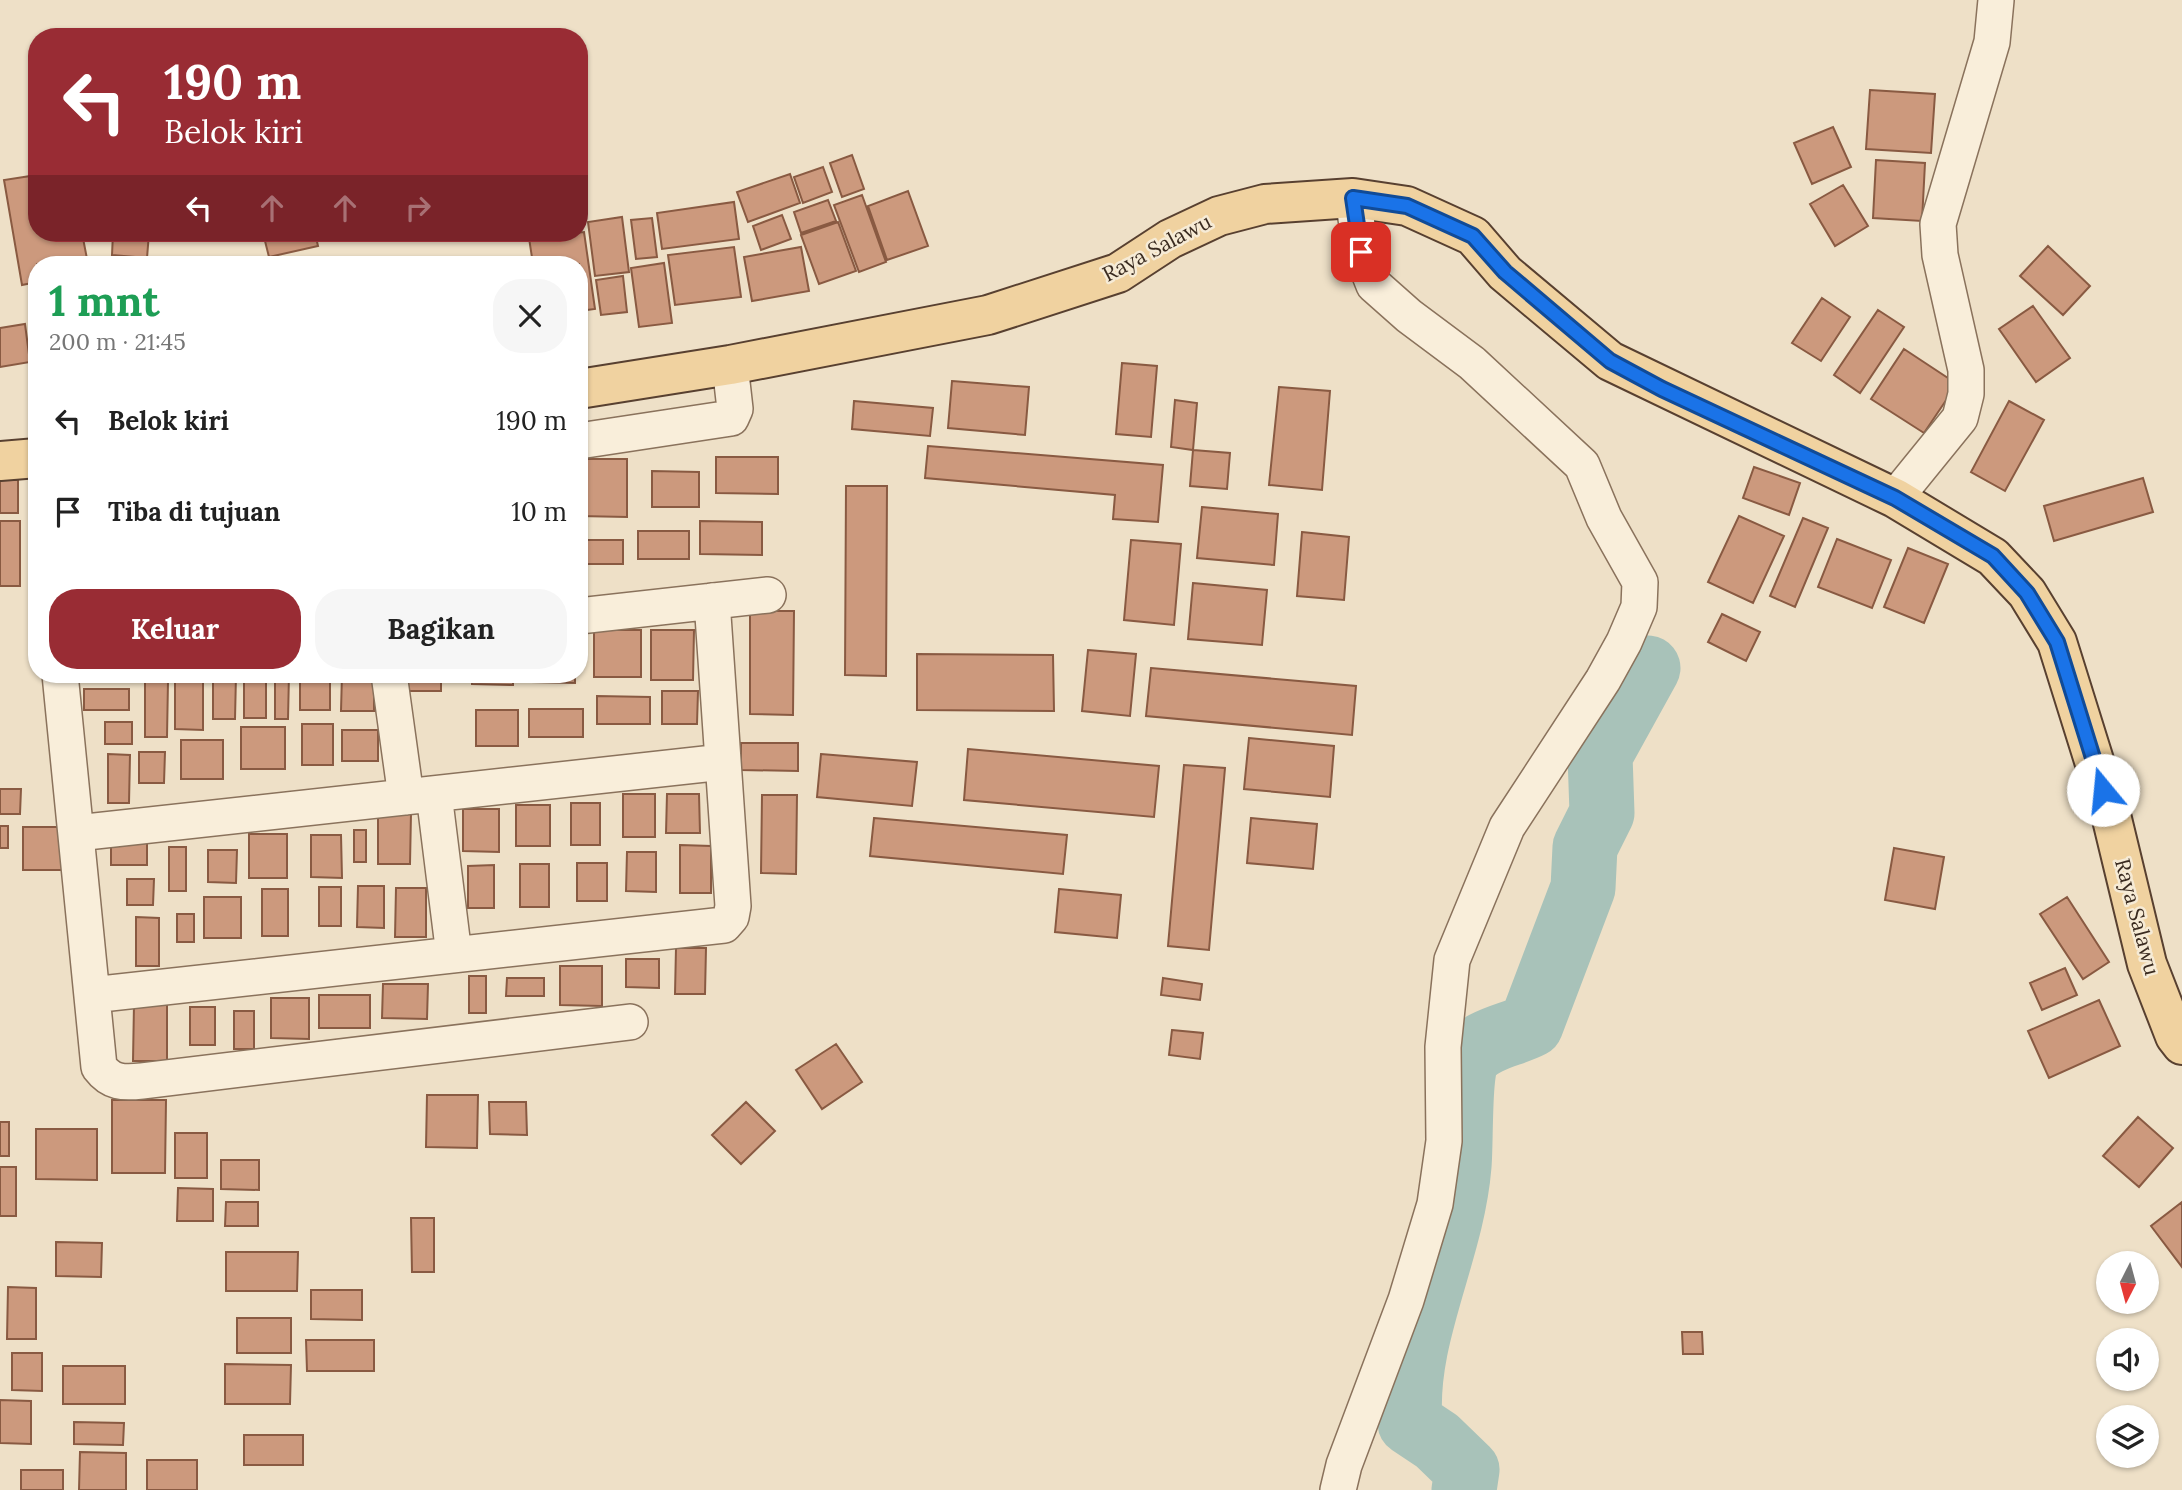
<!DOCTYPE html>
<html lang="id">
<meta charset="utf-8">
<style>
:root{--surface:#fff;--page:#f6f6f6;--text:#222;--muted:#767676;--accent:#992c34}
body{margin:0;font-family:Lora,serif;background:var(--page);color:var(--text);height:100vh;display:flex;flex-direction:column;font-size:26px;white-space:nowrap}
*{box-sizing:border-box;margin:0}
p{font-size:23px;color:var(--muted)}
.icon{flex:none;width:38px;height:38px;fill:none;stroke:currentColor;stroke-width:2;stroke-linecap:round;stroke-linejoin:round}
.map{position:relative;flex:1;overflow:hidden}
.drawer{position:absolute;left:28px;top:256px;width:560px;height:427px;display:flex;flex-direction:column;background:var(--surface);border-radius:28px;box-shadow:0 2px 5px #0004}
.drawer>*{flex:none}
.banner{position:absolute;left:28px;top:28px;width:560px;height:214px;border-radius:28px;box-shadow:0 2px 5px #0004;background:#992c34;color:#fff;overflow:hidden}
.needle{width:46px;rotate:186deg}
.tools{position:absolute;left:2096px;top:1251px;display:grid;gap:14px}
.tools a{display:grid;place-items:center;width:63px;height:63px;border-radius:50%;background:var(--surface);box-shadow:0 2px 5px #0004;font-size:35px}
.pin{position:absolute;display:grid;place-items:center;width:60px;height:60px;color:#fff;margin:-30px;border-radius:14px;box-shadow:0 4px 10px #0006}
.me{position:absolute;width:77px;margin:-38px;rotate:343deg;stroke-linejoin:round;filter:drop-shadow(0 0 5px #0008)}
.turn{display:flex;align-items:center;gap:24px;height:147px;padding:0 21px;font-size:32px}
.turn .icon{width:91px;height:91px;stroke-width:2.5}
.turn b{display:block;font-size:49px;line-height:60px}
.lanes{display:flex;align-items:center;height:66px;padding:0 21px;background:#0003;justify-content:center;gap:35px;direction:ltr}
.lanes .off{opacity:.35}
.round{display:grid;place-items:center;flex:none;width:74px;height:74px;border-radius:28px;background:var(--page)}
.summary{display:flex;align-items:center;justify-content:space-between;height:119px;padding:0 21px}
h1{font-size:42px;font-weight:800;line-height:52px;color:#1e9e55}
.cta{display:flex;gap:14px;margin-top:auto;padding:14px 21px}
.cta a{flex:1;height:80px;border-radius:28px;background:var(--accent);color:#fff;font-size:28px;font-weight:800;line-height:80px;text-align:center}
.cta a+a{background:var(--page);color:var(--text)}
ul{padding:0;list-style:none}
li{display:flex;align-items:center;gap:21px;height:91px;padding:0 21px}
li div{flex:1}
li b{display:block;font-size:26px}
li em{font-style:normal}
.map>svg:first-child{display:block}
.lines{fill:none;stroke-linecap:round;stroke-linejoin:round}
.river{stroke:#a8c2b9;stroke-width:65}
.building{fill:#cc997d;stroke:#895a42;stroke-width:2}
.street-casing{stroke:#8a725c;stroke-width:38}
.primary-casing{stroke:#584030;stroke-width:42}
.street{stroke:#f9eeda;stroke-width:35}
.primary{stroke:#f0d2a0;stroke-width:38}
.route-casing{stroke:#114b97;stroke-width:18}
.route{stroke:#1a73e8;stroke-width:12}
.labels{text-anchor:middle;stroke-width:5;stroke-linejoin:round;paint-order:stroke}
.street-label{font-size:21px;fill:#3a2b20;stroke:#f6ebd6}
</style>
<div class="map">
<svg width="2182" height="1490" viewBox="0 0 2182 1490">
<rect width="100%" height="100%" fill="#eee0c7"/>
<g class="lines">
<path class="river" d="M1464,1490L1467,1470L1437,1441L1410,1423C1403,1335 1452,1253 1459,1166C1461,1147 1459,1072 1467,1060C1480,1038 1510,1036 1531,1025L1583,888L1585,847L1602,813L1600,755L1648,668"/>
</g>
<path class="building" d="M1870,90L1935,94L1931,153L1866,149Z
M1833,127L1851,167L1812,184L1794,143Z
M852,155L864,189L842,197L830,163Z
M1876,160L1925,163L1922,221L1873,218Z
M823,167L832,192L803,203L794,177Z
M790,174L800,203L748,222L737,192Z
M37,175V233H82L88,264H37V282L22,285L4,180Z
M1843,185L1868,226L1835,246L1810,204Z
M908,191L928,246L887,260L868,206Z
M862,195L886,262L859,272L834,205Z
M828,200L836,221L801,233L794,212Z
M734,202L739,239L662,249L657,213Z
M782,215L791,239L761,250L753,226Z
M622,217L629,272L595,276L588,222Z
M652,218L657,257L636,259L631,220Z
M838,222L856,271L819,284L801,235Z
M584,232L595,309L579,311V264H533L529,238Z
M113,233H149L147,258L112,255Z
M263,233H315L318,246L269,257Z
M2048,246L2090,286L2063,315L2020,276Z
M734,247L741,297L675,305L668,255Z
M801,247L809,291L752,301L744,257Z
M664,263L672,323L639,327L631,268Z
M623,276L627,312L601,315L596,280Z
M1822,298L1850,317L1821,361L1792,343Z
M2033,306L2070,358L2036,382L1999,329Z
M1878,310L1904,327L1860,393L1834,375Z
M25,324L30,362L0,367V328Z
M1904,349L1957,384L1924,433L1871,399Z
M1122,363L1157,366L1151,437L1116,434Z
M952,381L1029,387L1025,435L948,428Z
M1279,387L1330,391L1322,490L1269,485Z
M1175,400L1197,403L1193,450L1171,447Z
M854,401L933,408L930,436L852,429Z
M2009,401L2044,420L2005,491L1971,472Z
M928,446L1163,465L1158,522L1113,519L1115,495L925,478Z
M1193,450L1230,453L1227,489L1190,486Z
M716,457H778V494L716,493Z
M579,459H627V517L579,516Z
M1754,467L1800,483L1789,515L1743,498Z
M652,471L699,472V507H652Z
M2143,478L2153,512L2054,541L2044,506Z
M0,480H18V513H0Z
M846,486H887L886,676L845,675Z
M1202,507L1278,514L1274,565L1197,558Z
M1739,516L1784,536L1753,603L1708,582Z
M1803,518L1828,528L1795,607L1770,596Z
M0,521H20V586H0Z
M700,521L762,522V555L700,554Z
M638,531H689V559H638Z
M1302,532L1349,537L1344,600L1297,596Z
M1837,539L1891,560L1872,608L1818,587Z
M579,540H623V564H579Z
M1131,540L1181,544L1174,625L1124,620Z
M1908,548L1948,564L1924,623L1884,607Z
M1193,583L1267,590L1262,645L1188,639Z
M750,611H794L793,715L750,714Z
M1722,614L1760,632L1746,661L1708,642Z
M594,630H641V677H594Z
M651,630H694L693,680H651Z
M1088,650L1136,654L1130,716L1082,711Z
M917,654L1053,655L1054,711L917,710Z
M1151,668L1356,686L1352,735L1146,716Z
M175,674H203V730L175,729Z
M244,674H266V718H244Z
M275,674H289L288,719H275Z
M300,674H330V710H300Z
M342,674H374V711H341Z
M406,674H441V691H406Z
M472,674H513V685L472,684Z
M532,674H575V683L532,682Z
M213,675H236L235,719H213Z
M145,681H168L167,737H145Z
M84,689H129V710H84Z
M662,691H698L697,724H662Z
M597,696L650,697V724H597Z
M529,709H583V737H529Z
M476,710H518V746H476Z
M105,722H132V744H105Z
M302,724H333V765H302Z
M241,727H285V769H241Z
M342,730H378V761H342Z
M1249,738L1334,746L1330,797L1244,789Z
M181,740H223V779H181Z
M741,743H798V771L741,770Z
M968,749L1159,766L1154,817L964,800Z
M139,752H165L164,783H139Z
M108,754L130,755L129,803H108Z
M821,754L917,762L912,806L817,797Z
M1184,765L1225,768L1209,950L1168,946Z
M0,789H21L20,814H0Z
M623,794H655V837H623Z
M667,794H699L700,833H666Z
M762,795H797L796,874L761,873Z
M571,803H600V845H571Z
M516,805H550V846H516Z
M463,809H499V852L463,851Z
M378,813H411L410,864H378Z
M874,818L1067,835L1063,874L870,856Z
M1251,818L1317,824L1313,869L1247,863Z
M0,826H8V848H0Z
M23,827H66L65,870H23Z
M354,830H366V862H354Z
M249,834H287V878H249Z
M311,835H341L342,878L311,877Z
M111,841H147V865H111Z
M680,845L711,846V893H680Z
M169,847H186V891H169Z
M1894,848L1944,857L1935,909L1885,900Z
M208,850H237L236,883L208,882Z
M627,852H656V892L626,891Z
M577,863H607V901H577Z
M520,864H549V907H520Z
M494,865V908H468V866Z
M127,879H154L153,905H127Z
M358,886H384V928L357,927Z
M319,887H341V926H319Z
M396,888H426V937H395Z
M262,889H288V936H262Z
M1059,889L1121,895L1117,938L1055,932Z
M204,897H241V938H204Z
M2067,897L2109,962L2083,979L2040,914Z
M177,914H194V942H177Z
M136,917L159,918V966H136Z
M676,948H706L705,994H675Z
M626,959H659V988L626,987Z
M560,966H602V1006L560,1005Z
M2065,968L2077,995L2042,1010L2030,983Z
M469,976H486V1013H469Z
M507,978H544V996H506Z
M1163,978L1202,984L1200,1000L1161,995Z
M383,984H428L427,1019L382,1018Z
M319,995H370V1028H319Z
M271,998H309V1039L271,1038Z
M2099,1000L2120,1046L2049,1078L2028,1031Z
M134,1004H167V1061H133Z
M190,1007H215V1045H190Z
M234,1011H254V1049H234Z
M1172,1030L1203,1033L1200,1059L1169,1055Z
M836,1044L862,1082L822,1109L796,1070Z
M427,1095H478L477,1148L426,1147Z
M112,1100H166L165,1173H112Z
M489,1102H526L527,1135L490,1134Z
M746,1102L775,1131L741,1164L712,1135Z
M2138,1117L2173,1148L2139,1187L2103,1156Z
M0,1122H9V1156H0Z
M36,1129H97V1180L36,1179Z
M175,1133H207V1178H175Z
M221,1160H259V1190L221,1189Z
M0,1167H16V1216H0Z
M178,1188L213,1189V1221H177Z
M226,1202H258V1226H225Z
M2182,1202V1267L2151,1226Z
M411,1218H434V1272H412Z
M56,1242L102,1243L101,1277L56,1276Z
M226,1252H298L297,1291H226Z
M8,1287L36,1288V1339H7Z
M311,1290H362V1320L311,1319Z
M237,1318H291V1353H237Z
M1682,1332H1702L1703,1354H1683Z
M306,1340H374V1371H307Z
M12,1353H42V1391L12,1390Z
M225,1364L291,1365L290,1404H225Z
M63,1366H125V1404H63Z
M0,1400L31,1401V1444L0,1443Z
M74,1422L124,1423L123,1445L74,1444Z
M244,1435H303V1465H244Z
M80,1452L126,1453V1490H79Z
M147,1460H197V1490H147Z
M21,1470H63V1490H21Z"/>
<g class="lines">
<g class="street-casing">
<path id="street" d="M579,441L731,418L735,409L730,365
M1895,498L1960,418L1966,394V370L1940,255L1938,224L1992,42L1996,0
M579,616L768,595
M60,674L99,1067C111,1083 123,1083 142,1081L630,1022
M389,674L406,797
M434,794L454,955
M77,833L723,762
M92,995L724,925L731,917L733,906L712,601
M1338,1490L1344,1465L1406,1300L1435,1204L1444,1141L1443,1047L1452,960L1507,827L1603,680L1624,642L1639,607L1640,582L1604,518L1582,465L1472,363L1409,316L1374,285L1361,252L1353,198"/>
</g>
<g class="primary-casing">
<path id="primary" d="M579,389L730,365L988,315L1118,273L1170,239L1219,216L1265,204L1353,198L1407,206L1473,236L1505,273L1610,361L1895,498L1993,557L2027,593L2057,642L2111,815L2147,964L2175,1036L2182,1045
M0,461L37,458"/>
</g>
<use href="#street" class="street"/>
<use href="#primary" class="primary"/>
</g>
<g class="lines">
<g class="route-casing">
<path id="route" d="M1361,252L1353,198L1407,206L1473,236L1505,272L1610,361L1662,389L1895,498L1993,556L2027,593L2057,642L2103,790"/>
</g>
<use href="#route" class="route"/>
</g>
<g class="labels">
<g class="street-label">
<text transform="translate(1157 248) rotate(-28)" y="7">Raya Salawu</text>
<text transform="translate(2137 917) rotate(75)" y="7">Raya Salawu</text>
</g>
</g>
</svg>
<div class="tools">
<a><svg class="needle" viewBox="-14 -14 28 28"><path d="M0-13l5 13h-10z" fill="#e53935"/><path d="M0 13l5-13h-10z" fill="#767676"/></svg></a>
<a><svg class="icon" aria-label="sound" viewBox="0 0 24 24"><path d="M4 9h4l5-4v14l-5-4H4zM17 9q2 3 0 6"/></svg></a>
<a><svg class="icon" aria-label="layers" viewBox="0 0 24 24"><path d="M12 4l9 5-9 5-9-5zM3 14l9 5 9-5"/></svg></a>
</div>
<div class="pin" style="left:1361px;top:252px;background:#d93025"><svg class="icon" aria-label="arrive" viewBox="0 0 24 24"><path d="M6 21V4h12l-3 4 3 4H6"/></svg></div>
<svg class="me" style="left:2103px;top:790px" viewBox="-20 -20 40 40"><circle r="19" fill="#fff"/><path d="M0-13L10 11 0 6-10 11z" fill="#1a73e8"/></svg>
<div class="banner">
<div class="turn"><svg class="icon" aria-label="left" viewBox="0 0 24 24"><path d="M17 20v-9H6M10 6l-5 5 5 5"/></svg><div><b>190 m</b>Belok kiri</div></div>
<div class="lanes"><svg class="icon" aria-label="left" viewBox="0 0 24 24"><path d="M17 20v-9H6M10 6l-5 5 5 5"/></svg><svg class="icon off" aria-label="ahead" viewBox="0 0 24 24"><path d="M12 20V5M6 11l6-6 6 6"/></svg><svg class="icon off" aria-label="ahead" viewBox="0 0 24 24"><path d="M12 20V5M6 11l6-6 6 6"/></svg><svg class="icon off" aria-label="right" viewBox="0 0 24 24"><path d="M7 20v-9h11M14 6l5 5-5 5"/></svg></div>
</div>
<section class="drawer">
<div class="summary"><div><h1>1 mnt</h1><p>200 m · 21:45</p></div><a class="round"><svg class="icon" aria-label="close" viewBox="0 0 24 24"><path d="M6 6l12 12M18 6L6 18"/></svg></a></div>
<ul>
<li><svg class="icon" aria-label="left" viewBox="0 0 24 24"><path d="M17 20v-9H6M10 6l-5 5 5 5"/></svg><div><b>Belok kiri</b></div><em>190 m</em></li>
<li><svg class="icon" aria-label="arrive" viewBox="0 0 24 24"><path d="M6 21V4h12l-3 4 3 4H6"/></svg><div><b>Tiba di tujuan</b></div><em>10 m</em></li>
</ul>
<div class="cta"><a>Keluar</a><a>Bagikan</a></div>
</section>
</div>
